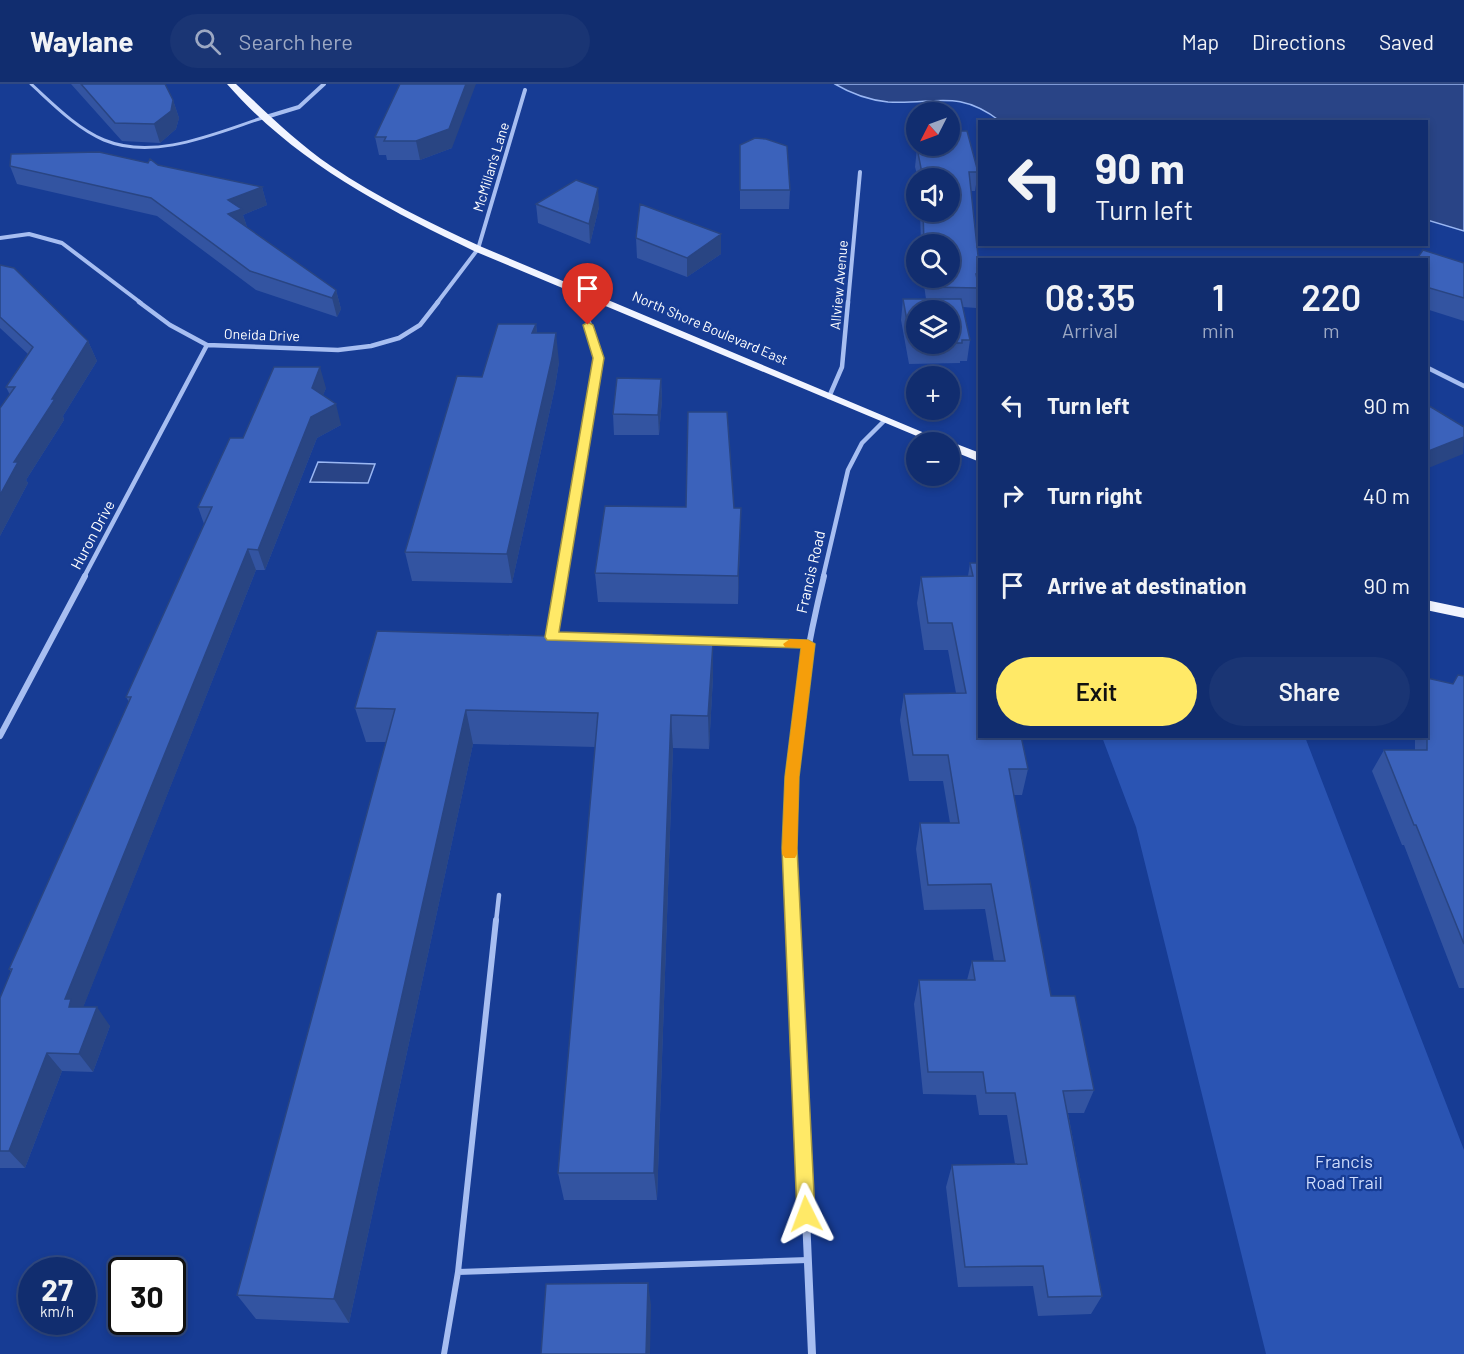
<!DOCTYPE html>
<meta charset="utf-8">
<style>
:root{--surface:#112d6f;--page:#1a3574;--text:#f1f3f6;--muted:#9ca8c3;--line:#304982;--accent:#ffe967}
body{margin:0;font-family:Barlow,sans-serif;background:var(--page);color:var(--text);height:100vh;display:flex;flex-direction:column;font-size:22px;white-space:nowrap}
*{box-sizing:border-box;margin:0}
p{font-size:20px;color:var(--muted)}
.icon{flex:none;width:33px;height:33px;fill:none;stroke:currentColor;stroke-width:2;stroke-linecap:round;stroke-linejoin:round}
.map{position:relative;flex:1;overflow:hidden}
.side{position:absolute;left:978px;top:174px;width:450px;height:480px;display:flex;flex-direction:column;background:var(--surface);border-radius:0px;box-shadow:0 3px 9px #0003,0 0 0 2px var(--line)}
.side>*{flex:none}
.top-card{position:absolute;left:978px;top:36px;width:450px;height:126px;border-radius:0px;box-shadow:0 3px 9px #0003,0 0 0 2px var(--line);background:#112d6f;color:var(--text);overflow:hidden}
.needle{width:39px;rotate:228deg}
.fabs{position:absolute;left:906px;top:18px;display:grid;gap:12px}
.fabs a{display:grid;place-items:center;width:54px;height:54px;border-radius:50%;background:var(--surface);box-shadow:0 3px 9px #0003,0 0 0 2px var(--line);font-size:30px}
.speed{position:absolute;left:18px;top:1173px;display:flex;gap:12px;font-size:30px;font-weight:700;text-align:center}
.speed>*{display:grid;place-content:center;width:78px;height:78px;border-radius:50%;background:var(--surface);box-shadow:0 3px 9px #0003,0 0 0 2px var(--line);line-height:1}
.speed small{font-size:15px;font-weight:400}
.speed .limit{border:3px solid #111;border-radius:9px;background:#fff;color:#111}
.pin{position:absolute;display:grid;place-items:center;width:51px;height:51px;color:#fff;margin:-62px -26px;border-radius:50% 50% 50% 0;rotate:-45deg;box-shadow:0 0 6px #0007}
.pin .icon{rotate:45deg}
.me{position:absolute;width:66px;margin:-33px;rotate:357deg;stroke-linejoin:round;filter:drop-shadow(0 0 4px #0008)}
.turn{display:flex;align-items:center;gap:21px;height:126px;padding:0 18px;font-size:27px}
.turn .icon{width:78px;height:78px;stroke-width:2.5}
.turn b{display:block;font-size:42px;line-height:51px}
.eta{display:flex;justify-content:space-evenly;align-items:center;height:102px;text-align:center}
.eta b{font-size:36px;font-weight:600;line-height:42px}
.cta{display:flex;gap:12px;margin-top:auto;padding:12px 18px}
.cta a{flex:1;height:69px;border-radius:36px;background:var(--accent);color:#111;font-size:24px;font-weight:600;line-height:69px;text-align:center}
.cta a+a{background:var(--page);color:var(--text)}
ul{padding:0;list-style:none}
li{display:flex;align-items:center;gap:18px;height:90px;padding:0 18px}
li div{flex:1}
li b{display:block;font-size:22px}
li em{font-style:normal}
header{display:flex;align-items:center;gap:36px;box-sizing:border-box;height:84px;padding:0 30px;background:var(--surface);border-bottom:2px solid var(--line)}
header strong{font-size:28px}
nav{display:flex;gap:33px;margin-inline-start:auto;font-size:21px}
.search{width:420px;height:54px;background:var(--page);display:flex;align-items:center;gap:15px;box-sizing:border-box;padding:0 21px;border-radius:33px;color:var(--muted);font-size:22px}
.map>svg:first-child{display:block}
.green{fill:#2a54b3}
.water{fill:#294486;stroke:#9ab7f3;stroke-width:1.5}
.lines{fill:none;stroke-linecap:round;stroke-linejoin:round}
.service-far3{stroke:#a7bef1;stroke-width:3}
.service-far2{stroke:#a7bef1;stroke-width:4}
.service-far1{stroke:#a7bef1;stroke-width:4.5}
.service{stroke:#a7bef1;stroke-width:6}
.minor-far3{stroke:#a7bef1;stroke-width:4}
.minor-far2{stroke:#a7bef1;stroke-width:4.5}
.minor-far1{stroke:#a7bef1;stroke-width:6}
.minor{stroke:#a7bef1;stroke-width:8}
.primary{fill:#f1f4ff;fill-rule:evenodd}
.wall{fill:#3354a1}
.shaded-wall{fill:#294583}
.building{fill:#3b62bb;stroke:#294583;stroke-width:1.5}
.route{fill:#ffe967;stroke:#a69743;stroke-width:1.5}
.slow{fill:#f59e0b}
.labels{text-anchor:middle;stroke-width:4.5;stroke-linejoin:round;paint-order:stroke}
.far-street-label{font-size:14px;fill:#fff;stroke:#173c94}
.street-label{font-size:15px;fill:#fff;stroke:#173c94}
.near-park-label{font-size:18px;fill:#cedcfc;stroke:#173c94}
</style>
<header>
<strong>Waylane</strong>
<div class="search"><svg class="icon" aria-label="search" viewBox="0 0 24 24"><circle cx="10" cy="10" r="6"/><path d="M15 15l6 6"/></svg>Search here</div>
<nav><a>Map</a><a>Directions</a><a>Saved</a></nav>
</header>
<div class="map">
<svg width="1464" height="1270" viewBox="0 0 1464 1270">
<rect width="100%" height="100%" fill="#173c94"/>
<path class="green" d="M1102,653H1305L1464,1066V1270H1266L1136,743Z"/>
<path class="water" d="M835,0H1464V147L1427,136L1426,38L1000,37C957,4 934,21 888,18C870,16 850,9 835,0Z
M318,378L375,380L368,399L310,398Z"/>
<g class="lines">
<path class="service-far3" d="M31,0C53,20 76,44 104,56C155,77 216,49 265,33
M599,219L602,216"/>
<path class="service-far2" d="M561,493L599,274L587,230L600,218"/>
<path class="service-far1" d="M551,553L562,492
M702,557L808,560
M496,838L499,811"/>
<path class="service" d="M458,1188L808,1176
M444,1270L458,1188L496,836"/>
<path class="minor-far3" d="M266,33L299,23L324,0
M0,154L29,150L62,159L141,219
M437,219L478,165L525,6
M848,219L860,88"/>
<path class="minor-far2" d="M139,218L170,241L207,261L338,266L371,262L399,254L420,241L438,218
M1426,283L1464,302
M829,313L842,283L848,218
M84,493L207,261
M823,493L848,386L862,359L885,336"/>
<path class="minor-far1" d="M0,652L85,492
M793,838C791,790 790,743 792,696C795,627 808,558 824,492"/>
<path class="minor" d="M793,836L812,1270"/>
<path class="primary" d="M227,0H236C267,29 296,58 331,82C378,114 430,139 482,163L946,358H931L474,167C384,124 294,77 227,0Z
M949,358L954,359L980,369V378L950,366Z
M1426,516L1464,524V534L1426,526Z"/>
</g>
<path class="wall" d="M71,0H165L173,16L179,34L176,45L160,59L122,57Z
M400,0L452,64L420,76H387L386,71H379L375,53Z
M740,61L790,106L789,125H740Z
M919,62H950L978,88L975,107H971L980,190L978,199L979,204L976,224L963,223L970,256L967,277H960V279L909,280L901,236L903,215H926L923,194H950V160H921L920,128H950V94H918L915,83L917,64H919Z
M158,81L262,103L267,121L243,131L247,143L336,206L341,225L337,233L256,206L157,132L17,100L10,82Z
M536,120L599,123L590,160L538,139Z
M721,150V170L687,193L637,174L636,154Z
M1426,176L1464,179V237L1426,225Z
M0,181L88,257L97,277L63,332L64,336L26,396L28,399L0,452V324L10,311L6,303L28,270L0,244Z
M536,240L537,249L559,278L555,303L512,499L412,497L405,468L482,293Z
M661,295L662,315L659,351H614L613,330Z
M326,304L323,311L341,341L317,354L265,486H256L83,923L110,942L93,988L62,987L25,1084H0V914L11,888L9,885L129,618L126,613L204,440L198,423L243,354Z
M734,424L740,453L738,520L598,518L595,489Z
M970,479L1028,685L1022,711H1014L1051,912L1094,1006L1084,1029H1068L1102,1212L1091,1230L1038,1232L1033,1202L958,1203L946,1103L952,1081L1015,1080L1007,1031H979L976,1011L923,1010L914,920L919,896H967L972,877H994L985,825L924,826L916,765L920,739H950L943,697H909L900,636L904,610L956,609L948,566H924L917,519L921,493L968,492Z
M652,550V555L708,559L713,593L709,665L673,664L657,1116H564L558,1089L595,663L473,660L349,1239L256,1235L237,1211L386,658H366L355,624L615,554Z
M1464,592V904H1459L1404,761H1402L1372,687L1384,666H1415V652H1426L1427,594L1453,600Z"/>
<path class="shaded-wall" d="M466,0H476L452,64L420,76L416,57Z
M173,16L179,34L176,45L160,59L154,40Z
M262,103L267,121L243,131L247,143L228,130V116Z
M598,104L599,123L590,160L589,140Z
M721,150V170L687,193V174Z
M336,206L341,225L337,233L332,214Z
M536,240L539,268L532,249Z
M556,249L559,278L555,303L512,499L507,470Z
M88,257L97,277L63,332L64,336L26,396L28,399L0,452V411L14,378L52,315Z
M320,283L326,304L318,324L312,304Z
M661,295L662,315L659,351L658,331Z
M336,320L341,341L317,354L265,486L258,466L311,333Z
M1464,353L1463,370L1426,385V368Z
M741,424L740,453L738,520V492Z
M248,465L256,486L81,929L69,923L65,915Z
M713,559V593L709,665L708,632Z
M466,626L473,660L349,1239L334,1215Z
M671,631L673,664L657,1116L654,1089Z
M97,923L110,942L93,988L79,970Z
M47,969L62,987L25,1084L9,1067Z
M648,1199L651,1221L650,1270H646Z"/>
<path class="building" d="M81,0H165L173,16L171,27L154,40L115,39Z
M400,0H466L449,45L416,57H384L386,53H375Z
M950,47H967L978,88H969L980,190H976L979,204L929,203L928,194H950V160H924L923,128H950V94H922L921,84L917,64H920V62H950Z
M755,54L766,55L787,62L790,106H740V61Z
M99,68L148,79L150,75L158,81L262,103L228,116L242,125L228,130L336,206L332,214L250,187L151,114L10,82L11,70Z
M576,96L598,104L589,140L536,120Z
M640,120L721,150L687,174L636,154Z
M1423,166L1464,179V214L1426,203V176H1416Z
M0,181L14,184L88,257L52,315H55L14,378H18L0,411V324L15,303H6L33,263L0,233Z
M903,215H961L970,256H962V259H950V226H916V259H911Z
M498,240H536L532,249H556L552,274L507,470L405,468L457,292L482,293Z
M274,283H320L312,304L336,320L311,333L258,466L248,465L65,915H71L69,923H97L79,970L47,969L9,1067H0V914L12,885H9L131,613H126L212,423H198L230,354H243Z
M617,294L661,295L658,331L613,330Z
M1426,320L1464,343V353L1426,368Z
M688,328H727L734,424H741L738,492L595,489L605,422L686,423Z
M970,479H980V652H1021L1028,685H1009L1051,912H1075L1094,1006L1063,1007L1102,1212L1048,1213L1043,1182L965,1183L952,1081L1027,1080L1015,1009H986L983,988H928L919,896H975L972,877H1005L991,800L928,801L920,739H959L948,671H913L904,610L966,609L952,539H928L921,493L973,492Z
M377,547L615,554V549L652,550L651,555L708,556V559H713L708,632L671,631L654,1089H558L598,629L466,626L334,1215L237,1211L395,625L355,624Z
M1458,591L1464,592V860L1416,741H1414L1384,666H1427V594L1453,600Z
M648,1199L646,1270H541L546,1200Z"/>
<path class="route" d="M588,238L593,241L604,274L559,548L808,556L815,560L799,693L797,764L815,1130L813,1137L806,1139L800,1137L797,1130L782,764L785,693L801,564L547,556L545,553L593,274L583,241Z"/>
<path class="slow" d="M790,555L808,556L815,560L799,693L797,770L795,774H785L782,770L785,693L801,564L785,563L783,560Z"/>
<g class="labels">
<g class="far-street-label">
<text transform="translate(491 83) rotate(-73)" y="5">McMillan's Lane</text>
<text transform="translate(839 201) rotate(-85)" y="5">Allview Avenue</text>
<text transform="translate(710 244) rotate(23)" y="5">North Shore Boulevard East</text>
<text transform="translate(262 251) rotate(2)" y="5">Oneida Drive</text>
</g>
<g class="street-label">
<text transform="translate(93 451) rotate(-62)" y="5">Huron Drive</text>
<text transform="translate(811 488) rotate(-77)" y="5">Francis Road</text>
</g>
<g class="near-park-label">
<text x="1344" y="1084">Francis<tspan x="1344" dy="21">Road Trail</tspan></text>
</g>
</g>
</svg>
<div class="fabs">
<a><svg class="needle" viewBox="-14 -14 28 28"><path d="M0-13l5 13h-10z" fill="#e53935"/><path d="M0 13l5-13h-10z" fill="#9ca8c3"/></svg></a>
<a><svg class="icon" aria-label="sound" viewBox="0 0 24 24"><path d="M4 9h4l5-4v14l-5-4H4zM17 9q2 3 0 6"/></svg></a>
<a><svg class="icon" aria-label="search" viewBox="0 0 24 24"><circle cx="10" cy="10" r="6"/><path d="M15 15l6 6"/></svg></a>
<a><svg class="icon" aria-label="layers" viewBox="0 0 24 24"><path d="M12 4l9 5-9 5-9-5zM3 14l9 5 9-5"/></svg></a>
<a>+</a>
<a>−</a>
</div>
<div class="speed"><div>27<small>km/h</small></div><div class="limit">30</div></div>
<div class="pin" style="left:588px;top:241px;background:#d93025"><svg class="icon" aria-label="arrive" viewBox="0 0 24 24"><path d="M6 21V4h12l-3 4 3 4H6"/></svg></div>
<svg class="me" style="left:806px;top:1130px" viewBox="-20 -20 40 40"><path d="M0-17L14 15 0 8-14 15z" fill="#ffe967" stroke="#fff" stroke-width="4"/></svg>
<div class="top-card">
<div class="turn"><svg class="icon" aria-label="left" viewBox="0 0 24 24"><path d="M17 20v-9H6M10 6l-5 5 5 5"/></svg><div><b>90 m</b>Turn left</div></div>
</div>
<section class="side">
<div class="eta">
<div><b>08:35</b><p>Arrival</p></div>
<div><b>1</b><p>min</p></div>
<div><b>220</b><p>m</p></div>
</div>
<ul>
<li><svg class="icon" aria-label="left" viewBox="0 0 24 24"><path d="M17 20v-9H6M10 6l-5 5 5 5"/></svg><div><b>Turn left</b></div><em>90 m</em></li>
<li><svg class="icon" aria-label="right" viewBox="0 0 24 24"><path d="M7 20v-9h11M14 6l5 5-5 5"/></svg><div><b>Turn right</b></div><em>40 m</em></li>
<li><svg class="icon" aria-label="arrive" viewBox="0 0 24 24"><path d="M6 21V4h12l-3 4 3 4H6"/></svg><div><b>Arrive at destination</b></div><em>90 m</em></li>
</ul>
<div class="cta"><a>Exit</a><a>Share</a></div>
</section>
</div>
